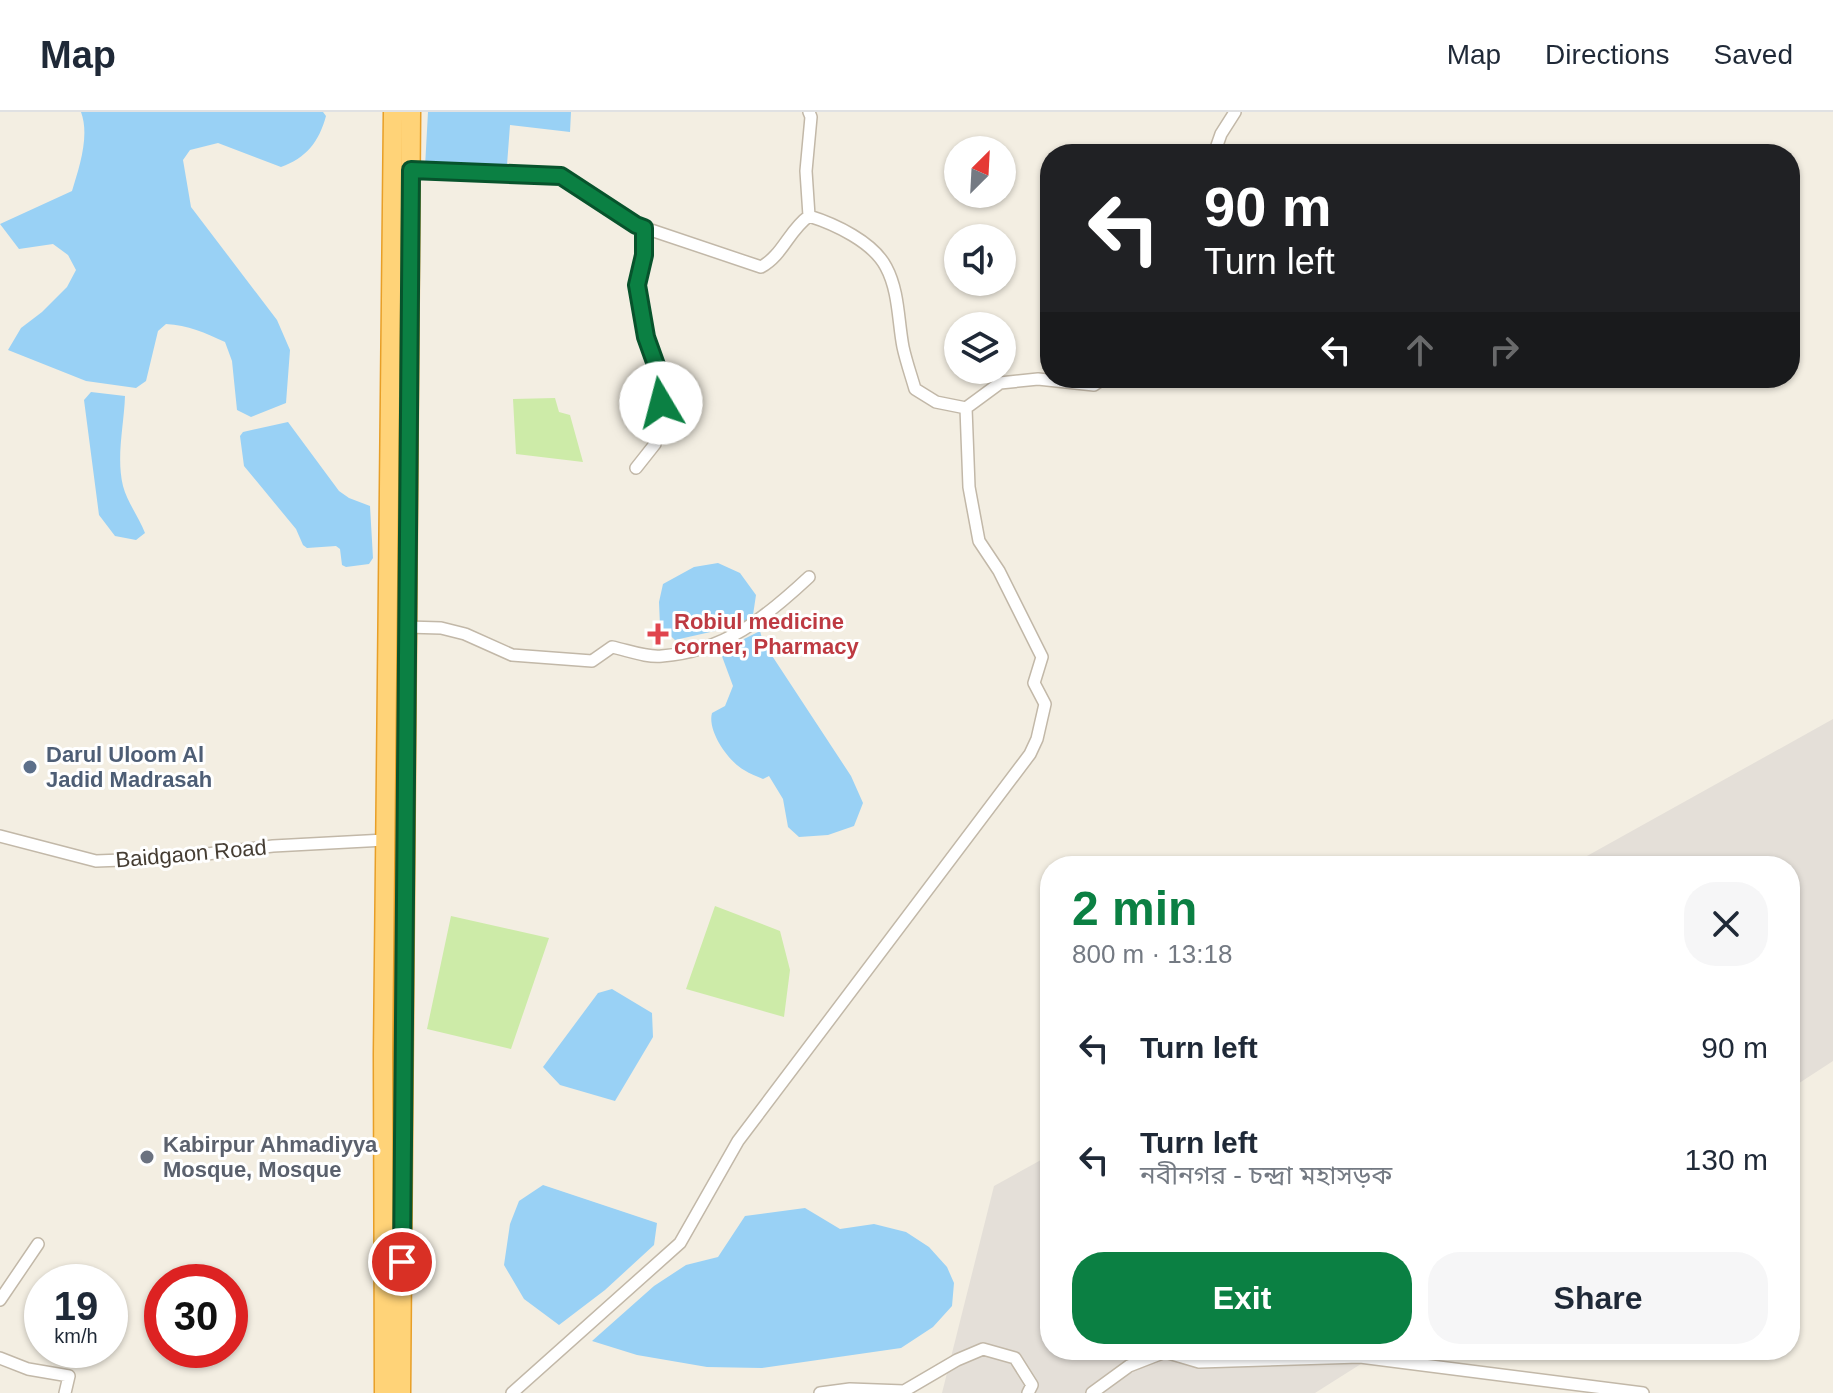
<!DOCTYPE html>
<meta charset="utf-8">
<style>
:root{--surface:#fff;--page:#f6f6f7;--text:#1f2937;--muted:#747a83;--line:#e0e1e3;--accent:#0b8043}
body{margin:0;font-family:Arial,"Noto Sans Bengali",sans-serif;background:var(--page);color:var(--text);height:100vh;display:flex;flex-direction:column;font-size:30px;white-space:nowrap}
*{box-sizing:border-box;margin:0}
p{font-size:26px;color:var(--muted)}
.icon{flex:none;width:44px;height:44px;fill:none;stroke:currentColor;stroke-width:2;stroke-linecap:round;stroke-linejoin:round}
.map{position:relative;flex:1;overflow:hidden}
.drawer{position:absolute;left:1040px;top:744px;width:760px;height:504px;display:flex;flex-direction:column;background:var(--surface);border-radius:32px;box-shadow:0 2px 6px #0004}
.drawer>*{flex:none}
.top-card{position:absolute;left:1040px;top:32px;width:760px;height:244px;border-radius:32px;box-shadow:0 2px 6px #0004;background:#202124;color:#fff;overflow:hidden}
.needle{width:52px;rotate:24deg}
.buttons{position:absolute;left:944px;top:24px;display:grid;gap:16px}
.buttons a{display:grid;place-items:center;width:72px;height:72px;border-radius:50%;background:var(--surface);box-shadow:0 2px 6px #0004;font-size:40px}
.speed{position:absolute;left:24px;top:1152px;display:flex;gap:16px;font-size:40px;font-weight:700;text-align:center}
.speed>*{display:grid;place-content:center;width:104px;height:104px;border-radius:50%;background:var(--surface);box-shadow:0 2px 6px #0004;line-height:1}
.speed small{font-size:20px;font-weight:400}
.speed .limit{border:12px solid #d22;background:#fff;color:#111}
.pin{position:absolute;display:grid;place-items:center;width:68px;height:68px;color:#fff;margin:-34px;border:4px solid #fff;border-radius:50%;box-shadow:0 2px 8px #0007}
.me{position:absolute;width:88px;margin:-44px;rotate:352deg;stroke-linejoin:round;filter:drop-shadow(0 0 6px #0008)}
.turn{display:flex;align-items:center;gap:28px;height:168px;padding:0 32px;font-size:36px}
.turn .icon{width:104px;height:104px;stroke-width:2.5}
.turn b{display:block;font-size:56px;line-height:68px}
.lanes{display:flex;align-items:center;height:76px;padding:0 32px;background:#0003;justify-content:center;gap:40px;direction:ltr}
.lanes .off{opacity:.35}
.round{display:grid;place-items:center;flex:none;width:84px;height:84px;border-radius:32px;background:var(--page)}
.headline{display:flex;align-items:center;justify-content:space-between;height:136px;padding:0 32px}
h1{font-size:48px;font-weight:800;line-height:60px;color:var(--accent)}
.primary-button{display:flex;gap:16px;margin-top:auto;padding:16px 32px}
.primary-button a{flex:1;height:92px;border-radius:32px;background:var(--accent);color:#fff;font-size:32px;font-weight:800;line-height:92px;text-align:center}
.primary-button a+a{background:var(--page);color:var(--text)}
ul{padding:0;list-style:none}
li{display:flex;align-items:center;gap:24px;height:112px;padding:0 32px}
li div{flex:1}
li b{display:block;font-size:30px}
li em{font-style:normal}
header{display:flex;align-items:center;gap:48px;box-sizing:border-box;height:112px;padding:0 40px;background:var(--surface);border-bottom:2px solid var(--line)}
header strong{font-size:38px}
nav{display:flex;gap:44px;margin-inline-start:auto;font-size:28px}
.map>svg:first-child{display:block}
.industrial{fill:#e4dfd8}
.green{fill:#cdeba8}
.water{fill:#99d1f5}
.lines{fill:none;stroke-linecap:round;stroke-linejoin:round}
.minor-casing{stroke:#c2b8a8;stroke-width:14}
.trunk-casing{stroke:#e89f27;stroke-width:21}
.minor{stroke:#fff;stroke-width:11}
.trunk{stroke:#ffd378;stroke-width:18}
.route-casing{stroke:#07532c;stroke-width:20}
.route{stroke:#0b8043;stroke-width:14}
.health-dot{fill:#e0444e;stroke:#fff;stroke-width:3}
.service-dot{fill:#5c6f8a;stroke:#fff;stroke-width:3}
.worship-dot{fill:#6b7280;stroke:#fff;stroke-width:3}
.labels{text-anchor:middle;stroke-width:6;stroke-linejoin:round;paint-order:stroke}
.health-label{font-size:22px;font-weight:bold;fill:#be3a42;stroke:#fff;text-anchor:start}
.service-label{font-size:22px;font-weight:bold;fill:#4e5e75;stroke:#fff;text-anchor:start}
.street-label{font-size:22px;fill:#453d33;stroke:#fff}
.worship-label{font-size:22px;font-weight:bold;fill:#5b616d;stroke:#fff;text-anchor:start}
</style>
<header>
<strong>Map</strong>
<nav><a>Map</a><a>Directions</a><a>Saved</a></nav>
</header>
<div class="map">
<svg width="1833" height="1281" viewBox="0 0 1833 1281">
<rect width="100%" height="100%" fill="#f3eee2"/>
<path class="industrial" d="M1833,607V949L1790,977V754H1569Z
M1050,1043V1238H1383L1315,1281H942L994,1074Z"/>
<path class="green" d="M555,286L559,300L570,303L583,350L516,342L513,287Z
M715,794L780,819L790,858L784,905L686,877Z
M451,804L549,826L511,937L427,917Z"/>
<path class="water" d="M81,0H323L326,4C319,30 306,46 281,55L218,31L190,38L183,48L191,95L277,208L290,238L286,291L251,305L237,298L232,249L225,230C205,221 188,213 166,212L158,219L146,269L136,276L86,269L8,238L21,216L42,200L67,175L76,158L68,143L53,132L19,137L0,112L72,79C79,56 90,24 81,0Z
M428,0H571L570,20L510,13L507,53L425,55Z
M91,280L125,284C124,314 116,345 123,374C127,390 139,405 145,421L136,428L115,424L99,403L84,288Z
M288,310L339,379L349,386L370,394L373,446L369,452L346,455L342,453L340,437L336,434L307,436L303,433L296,417L244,354L240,324L243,320Z
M718,451L740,461L756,483L753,503L737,514L675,528L660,514L659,490L663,472L694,455Z
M760,519L763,530L851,664L863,691L854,714L828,723L799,725L788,715L783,687L769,664L763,667C757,664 750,662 744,658C728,649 707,619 712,601L725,594L733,574L720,539Z
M612,877L652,901L653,925L615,989L560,973L543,955L598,881Z
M543,1073L657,1111L654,1133L605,1178L559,1213L524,1187L504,1153L510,1112L519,1089Z
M805,1096L840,1117L874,1112L906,1120L929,1135L947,1155L954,1171L952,1194L933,1215L901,1236L762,1256L707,1255L637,1243L592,1229L654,1174L686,1153L718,1145L745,1104Z"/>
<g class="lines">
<g class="minor-casing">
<path id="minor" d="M1214,42L1221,22L1235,0
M411,58L561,64L636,113L761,155C783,143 789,118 809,104C835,112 873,130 886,155C899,179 898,209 903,235C906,249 911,263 915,277L936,290L966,296L1000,271L1038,267L1094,273L1104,266
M809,104L806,59L811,5L809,0
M636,356L655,332L661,291L656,253L646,225L637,173L644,143V116
M407,515L441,516L465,522L512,543L592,549L612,535C627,538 647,546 662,544C725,539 765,506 809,465
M0,724L96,749L174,746L273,734L385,728
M0,1188L38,1132
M0,1246L28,1257L69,1264L65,1281
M512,1281L680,1131L738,1029L1030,642L1037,627L1045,592L1034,571L1042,545L999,459L979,429L969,375L966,296
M820,1281L850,1277L904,1279L957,1248L983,1237L1015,1246L1032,1273L1028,1281
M1092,1281L1129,1254L1165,1240L1199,1250L1360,1245L1643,1281"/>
</g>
<g class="trunk-casing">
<path id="trunk" d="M384,1281L383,942L393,0
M401,1281L411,0"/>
</g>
<use href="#minor" class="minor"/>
<use href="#trunk" class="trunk"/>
</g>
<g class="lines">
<g class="route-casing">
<path id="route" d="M402,1150L411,58L561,64L636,113L644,116V143L637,173L646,225L656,253L661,291"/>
</g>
<use href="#route" class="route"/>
</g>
<path class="health-dot" d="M654 510h8v8h8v8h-8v8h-8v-8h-8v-8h8z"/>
<circle class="service-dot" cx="30" cy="655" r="8"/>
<circle class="worship-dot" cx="147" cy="1045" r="8"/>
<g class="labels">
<g class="health-label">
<text x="674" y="517">Robiul medicine<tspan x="674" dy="25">corner, Pharmacy</tspan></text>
</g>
<g class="service-label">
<text x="46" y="650">Darul Uloom Al<tspan x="46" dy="25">Jadid Madrasah</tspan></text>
</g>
<g class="street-label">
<text transform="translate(191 741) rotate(-5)" y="8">Baidgaon Road</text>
</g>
<g class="worship-label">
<text x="163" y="1040">Kabirpur Ahmadiyya<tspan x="163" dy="25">Mosque, Mosque</tspan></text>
</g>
</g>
</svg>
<div class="buttons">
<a><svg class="needle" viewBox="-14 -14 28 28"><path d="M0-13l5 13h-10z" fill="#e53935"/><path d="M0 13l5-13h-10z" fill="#747a83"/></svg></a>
<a><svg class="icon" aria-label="sound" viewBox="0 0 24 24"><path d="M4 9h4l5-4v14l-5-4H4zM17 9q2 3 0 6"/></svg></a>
<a><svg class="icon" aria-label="layers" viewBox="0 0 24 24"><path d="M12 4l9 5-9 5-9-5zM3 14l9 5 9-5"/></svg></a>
</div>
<div class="speed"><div>19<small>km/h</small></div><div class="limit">30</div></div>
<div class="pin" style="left:402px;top:1150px;background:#d93025"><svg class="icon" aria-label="arrive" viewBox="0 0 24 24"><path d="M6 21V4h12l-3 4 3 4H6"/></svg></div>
<svg class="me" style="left:661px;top:291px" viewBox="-20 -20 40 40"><circle r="19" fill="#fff"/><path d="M0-13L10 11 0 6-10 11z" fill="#0b8043"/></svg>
<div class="top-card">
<div class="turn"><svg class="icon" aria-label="left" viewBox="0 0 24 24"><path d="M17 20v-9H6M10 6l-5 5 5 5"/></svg><div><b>90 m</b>Turn left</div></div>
<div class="lanes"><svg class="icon" aria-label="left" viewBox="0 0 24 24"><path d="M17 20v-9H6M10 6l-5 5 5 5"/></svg><svg class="icon off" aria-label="ahead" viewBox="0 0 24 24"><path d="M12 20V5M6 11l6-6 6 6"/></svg><svg class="icon off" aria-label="right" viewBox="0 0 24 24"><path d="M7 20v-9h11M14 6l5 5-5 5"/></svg></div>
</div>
<section class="drawer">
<div class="headline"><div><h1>2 min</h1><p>800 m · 13:18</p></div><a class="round"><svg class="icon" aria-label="close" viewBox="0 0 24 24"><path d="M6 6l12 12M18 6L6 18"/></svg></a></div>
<ul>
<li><svg class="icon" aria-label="left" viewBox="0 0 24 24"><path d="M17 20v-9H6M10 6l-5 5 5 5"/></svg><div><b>Turn left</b></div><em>90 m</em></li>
<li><svg class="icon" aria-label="left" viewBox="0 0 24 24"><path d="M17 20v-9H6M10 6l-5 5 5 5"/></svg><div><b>Turn left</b><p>নবীনগর - চন্দ্রা মহাসড়ক</p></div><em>130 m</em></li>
</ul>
<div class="primary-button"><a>Exit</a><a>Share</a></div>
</section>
</div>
